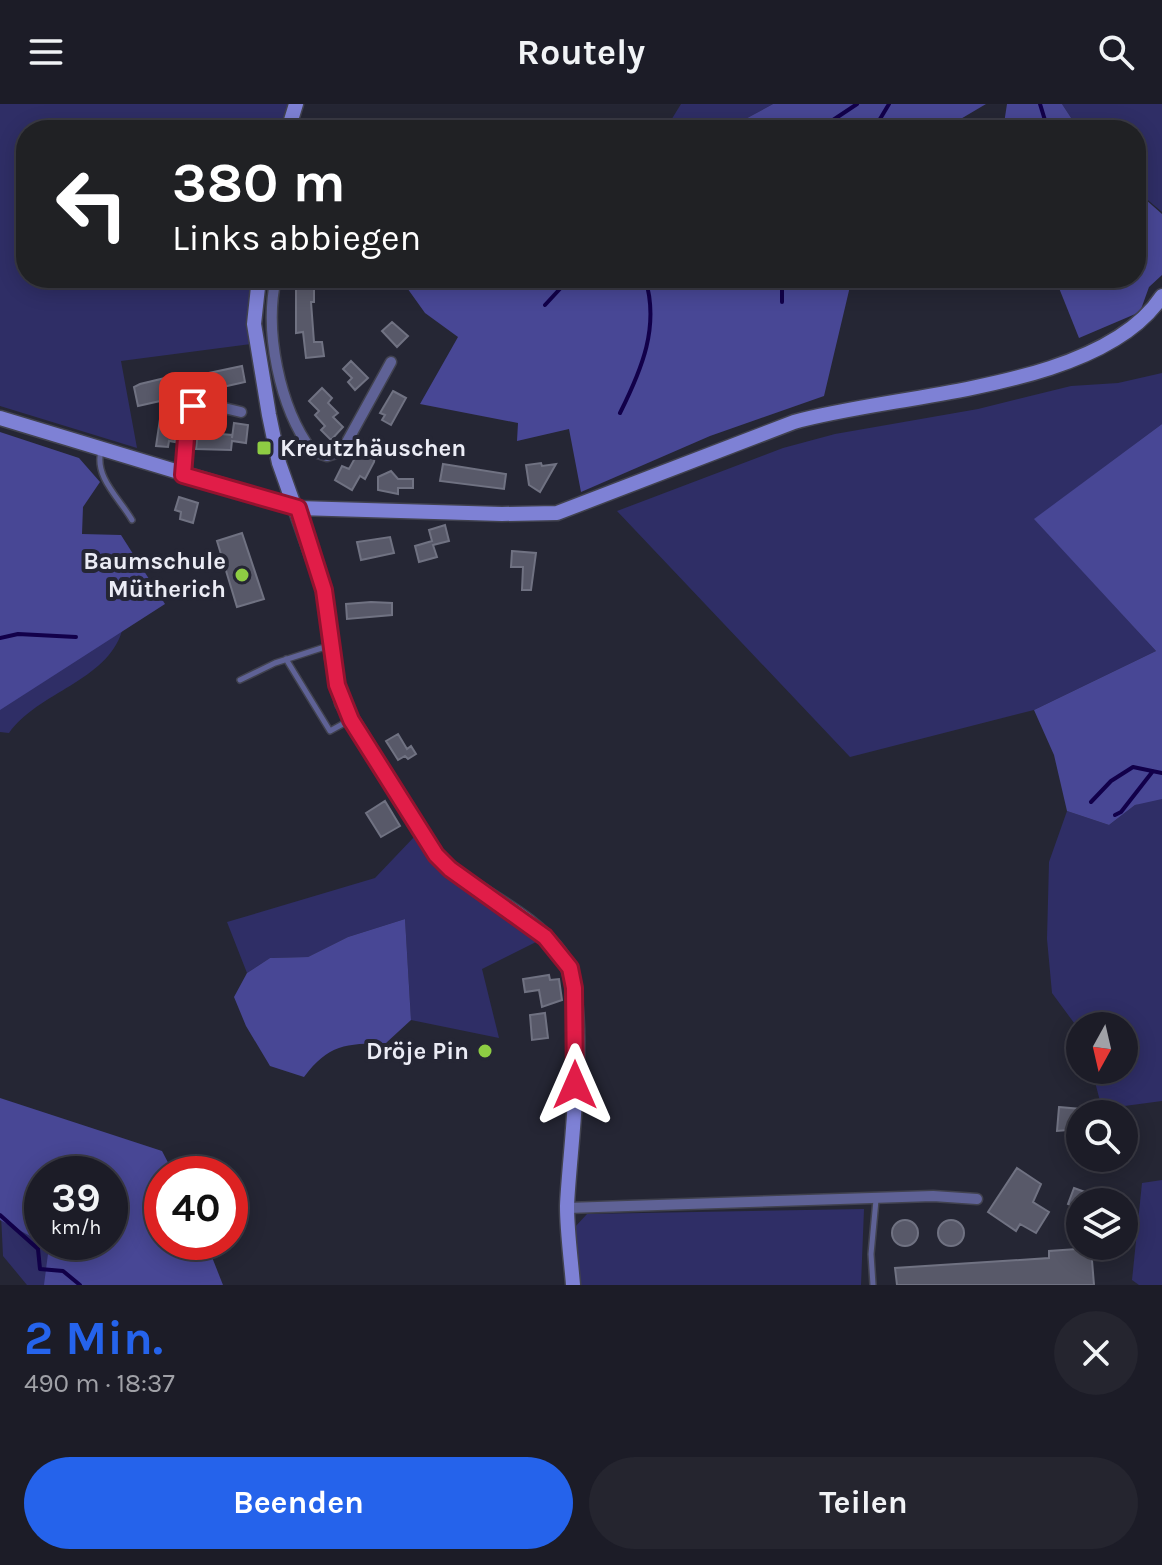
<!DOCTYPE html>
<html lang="de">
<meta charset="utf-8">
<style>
:root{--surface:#1c1c27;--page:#25252f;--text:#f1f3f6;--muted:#a0a1a7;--line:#3a3a44;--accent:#2563eb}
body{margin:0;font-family:Karla,sans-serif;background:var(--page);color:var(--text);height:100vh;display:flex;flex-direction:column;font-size:30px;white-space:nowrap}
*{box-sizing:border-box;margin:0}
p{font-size:26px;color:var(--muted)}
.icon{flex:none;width:44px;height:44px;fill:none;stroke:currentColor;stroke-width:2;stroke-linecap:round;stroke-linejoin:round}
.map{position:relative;height:1181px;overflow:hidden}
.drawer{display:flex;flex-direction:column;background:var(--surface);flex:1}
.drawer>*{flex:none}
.hud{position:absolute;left:16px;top:16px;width:1130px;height:168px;border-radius:32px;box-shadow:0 4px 20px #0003,0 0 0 2px var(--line);background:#202124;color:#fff;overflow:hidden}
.needle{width:52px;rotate:188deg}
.tools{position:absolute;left:1066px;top:908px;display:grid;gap:16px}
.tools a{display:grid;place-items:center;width:72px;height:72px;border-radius:50%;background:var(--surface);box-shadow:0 4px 20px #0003,0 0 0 2px var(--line);font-size:40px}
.speed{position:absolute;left:24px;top:1052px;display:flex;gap:16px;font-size:40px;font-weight:700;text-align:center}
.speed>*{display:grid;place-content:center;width:104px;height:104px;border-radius:50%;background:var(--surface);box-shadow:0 4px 20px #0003,0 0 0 2px var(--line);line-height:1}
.speed small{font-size:20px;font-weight:400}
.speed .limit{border:12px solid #d22;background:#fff;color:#111}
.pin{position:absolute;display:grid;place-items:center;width:68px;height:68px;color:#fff;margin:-34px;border-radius:16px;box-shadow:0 4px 12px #0006}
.me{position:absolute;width:88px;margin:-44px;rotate:0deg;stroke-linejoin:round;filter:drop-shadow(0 0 6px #0008)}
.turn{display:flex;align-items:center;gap:28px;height:168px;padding:0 24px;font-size:36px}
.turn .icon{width:104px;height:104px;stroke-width:2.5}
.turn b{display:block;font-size:56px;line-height:68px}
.round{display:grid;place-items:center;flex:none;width:84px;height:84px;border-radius:42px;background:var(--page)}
.summary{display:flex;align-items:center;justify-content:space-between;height:136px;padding:0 24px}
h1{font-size:48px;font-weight:700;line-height:60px;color:var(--accent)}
.action{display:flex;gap:16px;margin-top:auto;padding:16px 24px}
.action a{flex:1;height:92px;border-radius:48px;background:var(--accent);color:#fff;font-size:32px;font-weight:700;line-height:92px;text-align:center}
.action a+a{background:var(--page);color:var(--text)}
header{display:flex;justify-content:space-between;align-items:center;height:104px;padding:0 24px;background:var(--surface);font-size:36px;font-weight:700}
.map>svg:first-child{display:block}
.green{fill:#2f2e66}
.forest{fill:#484795;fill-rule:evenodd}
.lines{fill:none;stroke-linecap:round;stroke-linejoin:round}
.stream{stroke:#12004a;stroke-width:4}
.building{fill:#585969;stroke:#707282;stroke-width:2}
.lane-casing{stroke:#41424f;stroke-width:8}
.street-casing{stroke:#41424f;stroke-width:13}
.secondary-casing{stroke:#41424f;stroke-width:17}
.lane{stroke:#5f6296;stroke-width:5}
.street{stroke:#5f6296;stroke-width:10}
.secondary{stroke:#7e81d5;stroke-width:14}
.route-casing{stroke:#92132f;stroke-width:20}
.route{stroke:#e11d48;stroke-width:14}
.poi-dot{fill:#8ecd43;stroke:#252634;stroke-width:3}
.labels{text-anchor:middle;stroke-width:8;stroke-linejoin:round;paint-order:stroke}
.poi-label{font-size:24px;font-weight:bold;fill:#ebecf5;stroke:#252634;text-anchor:end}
</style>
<header><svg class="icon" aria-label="menu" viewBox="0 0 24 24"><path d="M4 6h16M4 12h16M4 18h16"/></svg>Routely<svg class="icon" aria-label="search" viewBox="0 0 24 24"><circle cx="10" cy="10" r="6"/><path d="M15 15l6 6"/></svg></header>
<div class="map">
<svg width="1162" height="1181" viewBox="0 0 1162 1181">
<rect width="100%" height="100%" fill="#252634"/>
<path class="green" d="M0,0H289L282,26H26V174H253L248,202L251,240L121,257L137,344L0,302Z
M681,0H773L725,26H665Z
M1062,0H1162V108L1136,86V26H1079Z
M1162,269V320L1035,415L1156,547L1034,606L850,653L617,407L783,344L835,330L978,305L1071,282L1118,279Z
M0,520L122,527C107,577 38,588 9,629L0,628Z
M1155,694L1162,695V997L1102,1005L1092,966H1124V922H1080V927L1052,889L1047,835L1049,758L1067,707L1109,721L1135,701Z
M415,732L441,766L540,836L482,865L499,934L411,916L405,815L348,833L308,853L270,854L247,869L227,818L375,774Z
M1162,1076V1181H1139L1132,1176L1142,1079Z
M0,1090L42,1138H54L112,1181H27L3,1152Z
M864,1105L861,1181H580L575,1123L587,1110Z"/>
<path class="forest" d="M773,0H986L942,26H725Z
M1007,0H1062L1079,26H1003Z
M1136,87L1162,110V171L1149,183L1140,208L1079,234L1055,174H1136Z
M400,174H852L824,292L710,332L581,388L569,325L517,337L518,319L420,300L458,233L425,209Z
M1162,320V695L1135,701L1109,721L1067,707L1054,651L1034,606L1156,547L1034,415Z
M0,328L79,354L100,378L83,403L82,430L121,431L165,500L0,606Z
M405,815L411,916L386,939C345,940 329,940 304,973L270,962L246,922L234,893L247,869L270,854L308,853L348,833Z
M0,994L162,1047L174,1070H162V1138H206L223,1181H44L49,1142L0,1116ZM110,1070V1138H42V1070Z"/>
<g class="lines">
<path class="stream" d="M1040,0L1048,26
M818,26L857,0
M867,26L877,20L889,0
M782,198V174
M545,201L570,174
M620,309C642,265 660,222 645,174
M0,534L18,530L76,533
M1091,698L1111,677L1133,663L1162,669
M1115,711L1121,708L1153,667
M0,1111L38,1145L40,1165L63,1167L80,1181"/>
</g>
<path class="building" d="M296,182H314V198H311L314,238H322L324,252L306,254L303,228L296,229Z
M392,218L408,232L397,243L382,227Z
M351,257L368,274L355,286L348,278L352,274L343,265Z
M242,262L245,278L138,302L134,283L140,280L165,274L166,278Z
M322,284L332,294L328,299L338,309L333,313L343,323L331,336L321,326L325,322L315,311L319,307L309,297Z
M393,287L406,294L391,321L382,316L385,311L380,309Z
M160,315L177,317L175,338L169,337L168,343L156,342Z
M234,319L248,321L246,339L232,337L231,346L196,345L198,328L232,331V334Z
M361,343L375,351L374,358L365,375L360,372L352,386L335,376L342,362L349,365Z
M541,359L542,362L556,360L540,388L529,381L526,361Z
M443,360L506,370L504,385L440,377Z
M391,367L398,375H413V384H398V390L378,386V373Z
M179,393L198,399L193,419L180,415L181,408L175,406Z
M445,421L449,437L433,441L437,453L419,458L415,442L432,437L429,426Z
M242,429L264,495L237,503L217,437Z
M390,433L394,449L361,456L357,438Z
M512,447L536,449L531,486H522L523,463H511Z
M371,498L392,499V511L347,515L346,500Z
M398,630L407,645L411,642L416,650L408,655L405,652L398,656L386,637Z
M385,697L400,722L381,733L366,709Z
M549,871L550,876L559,875L562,896L542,903L539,886L525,888L523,875Z
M545,909L548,934L532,936L530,911Z
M1059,1003L1081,1005L1079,1025L1057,1027Z
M1017,1064L1041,1080L1033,1098L1049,1108L1036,1129L1020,1120L1016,1127L988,1108Z
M1074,1084L1110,1097V1098H1080V1105L1068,1100Z
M938 1129a13 13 0 1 1 26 0a13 13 0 1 1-26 0Z
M892 1129a13 13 0 1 1 26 0a13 13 0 1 1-26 0Z
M1091,1144L1094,1181H897L895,1164L1049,1154V1147Z"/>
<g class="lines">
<g class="lane-casing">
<path id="lane" d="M101,347C94,373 120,395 132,416
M286,555L330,627L350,616
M240,576L275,559L328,542
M873,1181L871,1150L876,1096"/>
</g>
<g class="street-casing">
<path id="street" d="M276,174C264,226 279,303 312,347L327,352L342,347L391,258
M183,371L188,309L193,302L203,299L241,308
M567,1104L933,1092L977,1095"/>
</g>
<g class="secondary-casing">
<path id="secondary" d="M288,26L296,0
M259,174L254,220L269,311L279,359L324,486L332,554L342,599L436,751C472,788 529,806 560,849C593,891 569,1045 567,1102C567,1128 571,1155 573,1181
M0,314L298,404L502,410L557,409L794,318C896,289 1100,286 1162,192"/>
</g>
<use href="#lane" class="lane"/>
<use href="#street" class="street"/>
<use href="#secondary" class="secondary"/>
</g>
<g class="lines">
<g class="route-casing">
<path id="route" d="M193,302L188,309L183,371L298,404L324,486L337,581L351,616L436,751L450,765L545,833L570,864L574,884L575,981"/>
</g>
<use href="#route" class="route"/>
</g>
<g class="poi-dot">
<rect x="256" y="336" width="16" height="16" rx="4"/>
<circle cx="242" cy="471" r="8"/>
<circle cx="485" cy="947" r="8"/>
</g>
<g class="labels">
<g class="poi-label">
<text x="280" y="352" text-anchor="start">Kreutzhäuschen</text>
<text x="226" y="465">Baumschule<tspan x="226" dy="28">Mütherich</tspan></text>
<text x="469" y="955">Dröje Pin</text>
</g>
</g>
</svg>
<div class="tools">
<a><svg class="needle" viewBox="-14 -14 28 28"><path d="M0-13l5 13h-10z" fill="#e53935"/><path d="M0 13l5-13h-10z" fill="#a0a1a7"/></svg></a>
<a><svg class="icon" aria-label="search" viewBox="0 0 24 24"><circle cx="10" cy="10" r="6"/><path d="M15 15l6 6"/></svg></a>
<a><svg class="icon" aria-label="layers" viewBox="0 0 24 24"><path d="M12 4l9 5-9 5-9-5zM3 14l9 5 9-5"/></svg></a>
</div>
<div class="speed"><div>39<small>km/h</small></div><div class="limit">40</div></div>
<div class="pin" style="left:193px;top:302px;background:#d93025"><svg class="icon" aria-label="arrive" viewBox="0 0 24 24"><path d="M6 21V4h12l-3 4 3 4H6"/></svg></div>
<svg class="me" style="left:575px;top:981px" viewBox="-20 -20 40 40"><path d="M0-17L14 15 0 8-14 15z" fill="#e11d48" stroke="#fff" stroke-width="4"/></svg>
<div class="hud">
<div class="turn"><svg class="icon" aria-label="left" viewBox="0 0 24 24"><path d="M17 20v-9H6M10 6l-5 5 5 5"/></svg><div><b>380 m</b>Links abbiegen</div></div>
</div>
</div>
<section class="drawer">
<div class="summary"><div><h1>2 Min.</h1><p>490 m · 18:37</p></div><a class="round"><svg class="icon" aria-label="close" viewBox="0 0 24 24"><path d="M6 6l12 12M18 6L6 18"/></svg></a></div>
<div class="action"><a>Beenden</a><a>Teilen</a></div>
</section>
